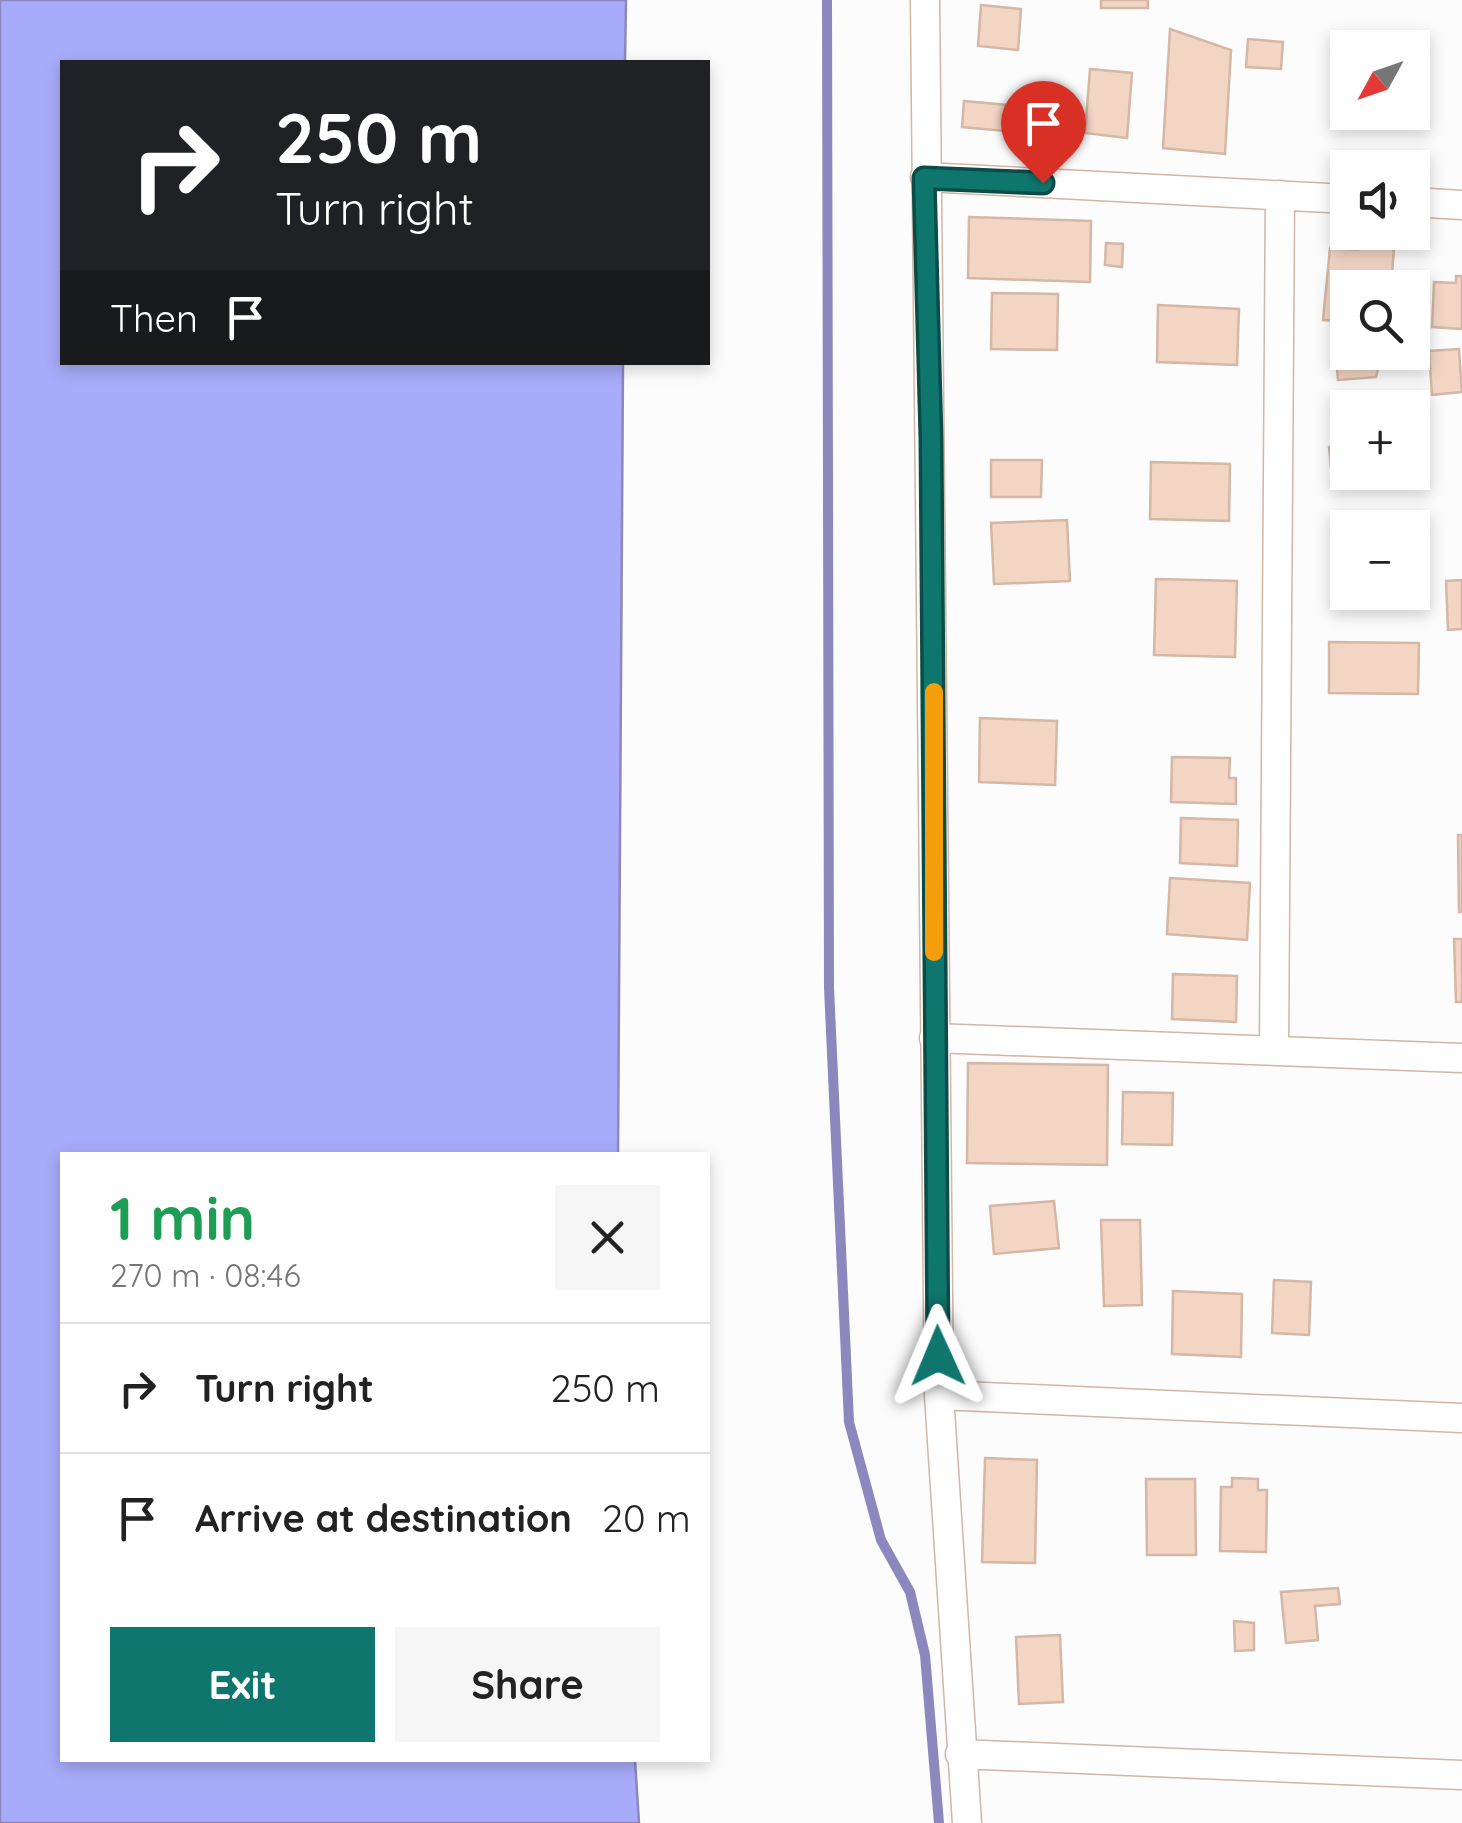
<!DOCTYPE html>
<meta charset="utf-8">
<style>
:root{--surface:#fff;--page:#f6f6f6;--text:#222;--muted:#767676;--line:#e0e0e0;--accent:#0f766e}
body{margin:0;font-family:Quicksand,sans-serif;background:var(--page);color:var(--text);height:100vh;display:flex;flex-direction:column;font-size:38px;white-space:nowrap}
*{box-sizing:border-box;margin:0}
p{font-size:32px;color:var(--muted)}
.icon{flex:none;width:55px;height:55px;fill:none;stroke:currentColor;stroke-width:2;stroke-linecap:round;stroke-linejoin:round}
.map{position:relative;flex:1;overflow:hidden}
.side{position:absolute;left:60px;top:1152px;width:650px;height:610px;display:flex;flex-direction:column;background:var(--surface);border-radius:0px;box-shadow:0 5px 15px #0003}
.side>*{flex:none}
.banner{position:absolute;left:60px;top:60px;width:650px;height:305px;border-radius:0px;box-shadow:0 5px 15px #0003;background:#202124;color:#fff;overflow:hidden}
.needle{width:65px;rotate:230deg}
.tools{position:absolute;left:1330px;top:30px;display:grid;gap:20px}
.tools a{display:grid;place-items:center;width:100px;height:100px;border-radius:0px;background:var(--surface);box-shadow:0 5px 15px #0003;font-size:50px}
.pin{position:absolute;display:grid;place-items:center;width:85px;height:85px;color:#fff;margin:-102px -42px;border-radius:50% 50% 50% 0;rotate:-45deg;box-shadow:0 0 10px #0007}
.pin .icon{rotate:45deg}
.me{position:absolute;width:110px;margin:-55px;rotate:359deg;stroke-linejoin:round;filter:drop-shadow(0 0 8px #0008)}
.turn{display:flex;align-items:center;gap:35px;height:210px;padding:0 50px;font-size:45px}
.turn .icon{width:130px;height:130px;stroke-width:2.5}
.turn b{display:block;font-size:70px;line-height:85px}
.then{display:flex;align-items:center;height:95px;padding:0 50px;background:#0003;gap:20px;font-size:38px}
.round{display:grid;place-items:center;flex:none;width:105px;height:105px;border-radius:0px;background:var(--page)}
.headline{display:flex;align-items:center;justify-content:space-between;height:170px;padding:0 50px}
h1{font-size:60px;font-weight:800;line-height:75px;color:#1e9e55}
.cta{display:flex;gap:20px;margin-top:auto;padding:20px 50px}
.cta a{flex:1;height:115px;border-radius:0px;background:var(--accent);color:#fff;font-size:40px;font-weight:800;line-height:115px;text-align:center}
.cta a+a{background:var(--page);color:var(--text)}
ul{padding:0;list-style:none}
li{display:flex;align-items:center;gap:30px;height:130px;padding:0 50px;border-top:2px solid var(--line)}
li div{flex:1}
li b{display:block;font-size:38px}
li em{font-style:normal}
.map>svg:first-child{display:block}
.water{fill:#a8abf9;stroke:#8a88bd;stroke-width:2.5}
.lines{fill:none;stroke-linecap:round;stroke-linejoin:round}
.stream{stroke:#8a88bd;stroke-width:10}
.building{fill:#f3d5c4;stroke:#d4b7a6;stroke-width:2.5}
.street-casing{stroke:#d2b5a4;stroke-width:31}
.street{stroke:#fff;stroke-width:28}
.route-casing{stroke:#0a4d48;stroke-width:25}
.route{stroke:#0f766e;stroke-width:18}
.slow{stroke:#f59e0b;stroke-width:18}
</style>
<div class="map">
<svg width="1462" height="1823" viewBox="0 0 1462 1823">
<rect width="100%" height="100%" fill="#fcfcfc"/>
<path class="water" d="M0,0H626L625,62H62V362L623,363L618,1155H62V1760H635L639,1823H0Z"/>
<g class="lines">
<path class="stream" d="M827,0L829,988L849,1422L881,1540L910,1592L925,1655L939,1823"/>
</g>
<path class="building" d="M1101,0H1148V8H1101Z
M981,5L1021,9L1018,50L978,46Z
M1170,29L1231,50L1225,154L1163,148Z
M1248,39L1283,42L1281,69L1246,67Z
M1090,69L1132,73L1127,138L1085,133Z
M1034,92H1064L1063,128L1033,127Z
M964,101L1007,105L1005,131L962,127Z
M969,217L1091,221L1090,282L968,278Z
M1106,243L1123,244L1122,267L1105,265Z
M1359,245L1394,248L1391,288H1348V322L1323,320L1330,248L1358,250Z
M1456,276H1462V329L1432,327L1434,282L1456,283Z
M992,293L1058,294L1057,350L991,349Z
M1158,305L1239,309L1237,365L1157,362Z
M1348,344V352L1381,355L1376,377L1338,380L1335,345Z
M1459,349L1462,392L1432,395L1429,351Z
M1348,445V472H1392V481L1333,486L1329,447Z
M991,460H1042L1041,497H991Z
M1151,462L1230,464L1229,521L1150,519Z
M1067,520L1070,581L994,584L991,523Z
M1425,547L1428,603L1350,606L1349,592H1412V548Z
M1156,579L1237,581L1235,657L1154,655Z
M1462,580V629L1448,630L1446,581Z
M1329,642L1419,643L1418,694L1329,693Z
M980,718L1057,721L1055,785L979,782Z
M1172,757L1230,758L1229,778H1236V804L1171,802Z
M1181,818L1238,820L1237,866L1180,863Z
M1458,835H1462V912H1459Z
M1170,878L1250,883L1247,940L1167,934Z
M1454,939H1462V1002H1456Z
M1173,974L1237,976L1236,1022L1172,1019Z
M968,1063L1108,1065L1107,1165L967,1163Z
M1123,1092L1173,1093L1172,1145L1122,1144Z
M1054,1201L1059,1248L994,1254L990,1206Z
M1101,1220H1140L1142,1305L1104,1306Z
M1274,1280L1311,1282L1309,1335L1272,1333Z
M1173,1291L1242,1294L1241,1357L1172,1354Z
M985,1458L1037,1460L1035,1563L982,1562Z
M1232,1478L1258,1479V1490H1267L1266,1552L1220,1551L1221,1487H1232Z
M1146,1479H1195L1196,1555H1147Z
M1338,1588L1340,1604L1315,1606L1318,1640L1286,1643L1281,1592Z
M1234,1621L1254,1623V1650L1235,1651Z
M1060,1635L1063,1702L1019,1704L1016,1637Z"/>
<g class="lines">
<g class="street-casing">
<path id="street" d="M925,0L939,1395L967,1823
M925,177L1348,199
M1412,202L1462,205
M934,1038L1462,1058
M1274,1049L1280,195
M939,1395L1462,1418
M960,1754L1462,1775"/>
</g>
<use href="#street" class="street"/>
</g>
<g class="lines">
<g class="route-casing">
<path id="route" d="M938,1356L931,438L924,178L1043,183"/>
</g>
<use href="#route" class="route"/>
<path class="slow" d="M934,692V952"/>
</g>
</svg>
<div class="tools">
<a><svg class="needle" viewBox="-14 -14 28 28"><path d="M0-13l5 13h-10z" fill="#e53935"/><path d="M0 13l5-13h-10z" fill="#767676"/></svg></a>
<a><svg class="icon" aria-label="sound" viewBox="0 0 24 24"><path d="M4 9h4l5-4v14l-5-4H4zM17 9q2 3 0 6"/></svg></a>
<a><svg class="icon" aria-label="search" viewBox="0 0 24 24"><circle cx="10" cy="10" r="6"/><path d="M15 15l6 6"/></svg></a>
<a>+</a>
<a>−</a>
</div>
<div class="pin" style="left:1043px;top:183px;background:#d93025"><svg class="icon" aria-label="arrive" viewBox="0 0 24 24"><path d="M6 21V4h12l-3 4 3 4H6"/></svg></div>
<svg class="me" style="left:938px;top:1356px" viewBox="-20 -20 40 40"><path d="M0-17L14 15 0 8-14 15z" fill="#0f766e" stroke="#fff" stroke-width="4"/></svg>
<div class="banner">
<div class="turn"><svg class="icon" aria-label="right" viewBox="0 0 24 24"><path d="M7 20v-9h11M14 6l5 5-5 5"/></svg><div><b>250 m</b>Turn right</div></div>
<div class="then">Then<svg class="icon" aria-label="arrive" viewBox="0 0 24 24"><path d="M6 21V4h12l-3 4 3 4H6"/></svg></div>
</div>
<section class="side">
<div class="headline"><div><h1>1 min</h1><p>270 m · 08:46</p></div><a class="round"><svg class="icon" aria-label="close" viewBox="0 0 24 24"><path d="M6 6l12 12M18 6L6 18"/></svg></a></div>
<ul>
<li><svg class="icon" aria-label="right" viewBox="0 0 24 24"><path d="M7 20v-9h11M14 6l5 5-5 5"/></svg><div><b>Turn right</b></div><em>250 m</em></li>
<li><svg class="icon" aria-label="arrive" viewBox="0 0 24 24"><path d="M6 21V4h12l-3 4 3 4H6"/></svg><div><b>Arrive at destination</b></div><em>20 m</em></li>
</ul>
<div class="cta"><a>Exit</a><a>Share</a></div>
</section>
</div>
